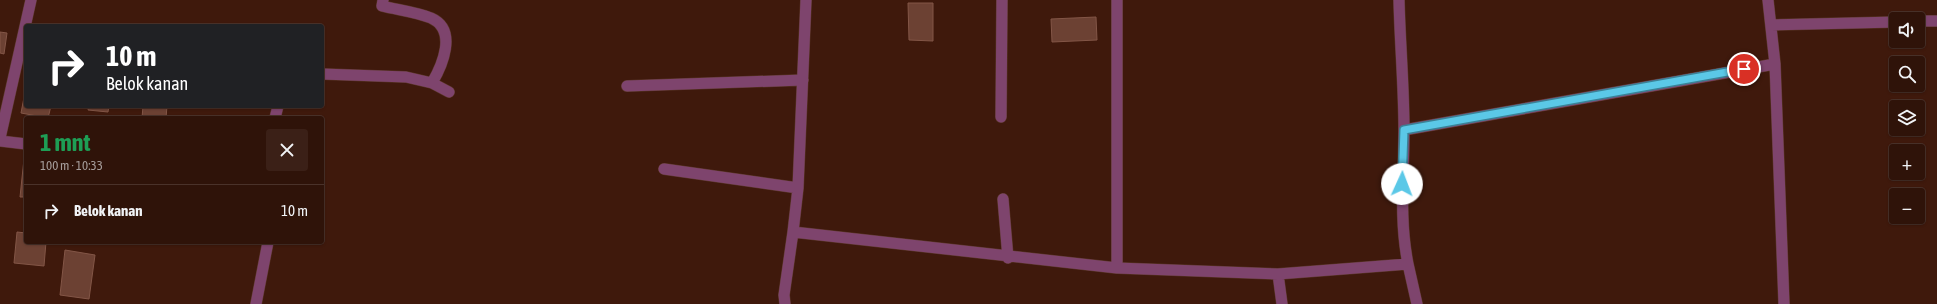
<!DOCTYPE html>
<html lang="id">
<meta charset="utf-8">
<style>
:root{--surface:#2f1309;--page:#3b2017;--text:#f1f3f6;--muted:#a79e9c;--line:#4a322a}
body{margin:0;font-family:"Asap Condensed",sans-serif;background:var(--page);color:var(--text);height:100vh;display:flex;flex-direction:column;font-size:15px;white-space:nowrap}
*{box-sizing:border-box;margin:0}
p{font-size:13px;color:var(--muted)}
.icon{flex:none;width:22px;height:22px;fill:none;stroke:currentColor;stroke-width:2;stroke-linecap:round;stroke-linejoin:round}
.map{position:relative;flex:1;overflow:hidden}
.panel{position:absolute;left:24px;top:116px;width:300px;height:128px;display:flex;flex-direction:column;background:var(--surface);border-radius:4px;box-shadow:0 1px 3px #0004,0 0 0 1px var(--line)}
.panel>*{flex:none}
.guide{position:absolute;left:24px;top:24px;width:300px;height:84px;border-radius:4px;box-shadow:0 1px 3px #0004,0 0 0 1px var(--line);background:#202124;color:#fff;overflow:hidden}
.tools{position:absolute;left:1889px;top:12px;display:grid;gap:8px}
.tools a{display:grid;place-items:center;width:36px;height:36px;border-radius:4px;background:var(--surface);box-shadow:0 1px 3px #0004,0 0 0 1px var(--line);font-size:20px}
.pin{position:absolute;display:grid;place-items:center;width:34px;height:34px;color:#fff;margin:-17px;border:2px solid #fff;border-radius:50%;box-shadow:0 1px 4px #0007}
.me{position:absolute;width:44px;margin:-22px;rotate:2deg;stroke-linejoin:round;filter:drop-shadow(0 0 3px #0008)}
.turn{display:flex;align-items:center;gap:14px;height:84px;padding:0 16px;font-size:18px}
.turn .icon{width:52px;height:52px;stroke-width:2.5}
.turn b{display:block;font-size:28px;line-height:34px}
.round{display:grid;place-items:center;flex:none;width:42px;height:42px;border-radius:4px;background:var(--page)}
.head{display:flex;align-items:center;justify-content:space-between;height:68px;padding:0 16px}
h1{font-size:24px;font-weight:700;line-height:30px;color:#1e9e55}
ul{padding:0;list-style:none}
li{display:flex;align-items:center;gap:12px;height:52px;padding:0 16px;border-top:1px solid var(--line)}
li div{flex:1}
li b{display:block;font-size:15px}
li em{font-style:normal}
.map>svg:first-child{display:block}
.building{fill:#6c4133;stroke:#835647}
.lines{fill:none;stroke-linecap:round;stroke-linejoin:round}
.minor-casing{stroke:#5c382b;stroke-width:12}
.minor{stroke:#7e446d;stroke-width:11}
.route-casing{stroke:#3b8296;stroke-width:10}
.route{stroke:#5bc8e7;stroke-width:7}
</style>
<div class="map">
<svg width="1937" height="304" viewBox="0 0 1937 304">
<rect width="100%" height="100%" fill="#3f190c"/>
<path class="building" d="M908,3H933V41L909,40Z
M1096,17L1097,40L1052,42L1051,19Z
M0,32L7,33L4,54L0,53Z
M26,87V106H51L48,118L21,113Z
M89,106H109L108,112L88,110Z
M143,106H167L166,118H142Z
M24,159H26V197H20Z
M17,232L26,233V242H46L44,266L14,263Z
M65,250L95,255L89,299L60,295Z"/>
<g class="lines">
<g class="minor-casing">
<path id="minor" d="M383,0L382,6C398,10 416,12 431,18C458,30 442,66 432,83
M806,0L798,188L793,232L1117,268L1278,274L1408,264C1399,219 1404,176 1404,131C1404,87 1400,43 1399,0
M1117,0V268
M1768,0L1775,64L1784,304
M1918,21H1937
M1772,25L1896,22
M322,74L406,77L432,83L449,92
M627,86L803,80
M1001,117L1002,0
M275,118L278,106
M1404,130L1775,64
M0,138L31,0
M0,141L26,144
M664,169L798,188
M1003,199L1008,258
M1408,264L1417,304
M1278,274L1282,304
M256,304L268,242
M785,304L784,295L793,232"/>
</g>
<use href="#minor" class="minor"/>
</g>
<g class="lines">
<g class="route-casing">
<path id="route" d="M1402,184L1404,130L1744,69"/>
</g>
<use href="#route" class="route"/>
</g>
</svg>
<div class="tools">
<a><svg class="icon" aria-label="sound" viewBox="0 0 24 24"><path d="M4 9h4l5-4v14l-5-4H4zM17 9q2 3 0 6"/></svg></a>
<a><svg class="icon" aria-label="search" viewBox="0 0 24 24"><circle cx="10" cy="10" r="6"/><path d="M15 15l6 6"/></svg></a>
<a><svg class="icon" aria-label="layers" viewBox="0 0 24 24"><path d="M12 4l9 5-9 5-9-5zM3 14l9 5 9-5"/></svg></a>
<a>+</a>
<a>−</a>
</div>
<div class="pin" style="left:1744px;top:69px;background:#d93025"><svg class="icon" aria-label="arrive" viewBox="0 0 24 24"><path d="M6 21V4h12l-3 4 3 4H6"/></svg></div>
<svg class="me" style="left:1402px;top:184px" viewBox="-20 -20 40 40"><circle r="19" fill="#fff"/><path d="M0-13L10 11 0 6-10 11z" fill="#5bc8e7"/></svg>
<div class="guide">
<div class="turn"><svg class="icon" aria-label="right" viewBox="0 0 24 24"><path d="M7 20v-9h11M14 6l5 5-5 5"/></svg><div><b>10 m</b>Belok kanan</div></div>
</div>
<section class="panel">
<div class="head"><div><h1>1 mnt</h1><p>100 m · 10:33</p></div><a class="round"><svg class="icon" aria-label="close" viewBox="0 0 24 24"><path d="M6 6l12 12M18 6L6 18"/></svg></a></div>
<ul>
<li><svg class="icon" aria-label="right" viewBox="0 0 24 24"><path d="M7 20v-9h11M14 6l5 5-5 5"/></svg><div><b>Belok kanan</b></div><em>10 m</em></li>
</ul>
</section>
</div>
